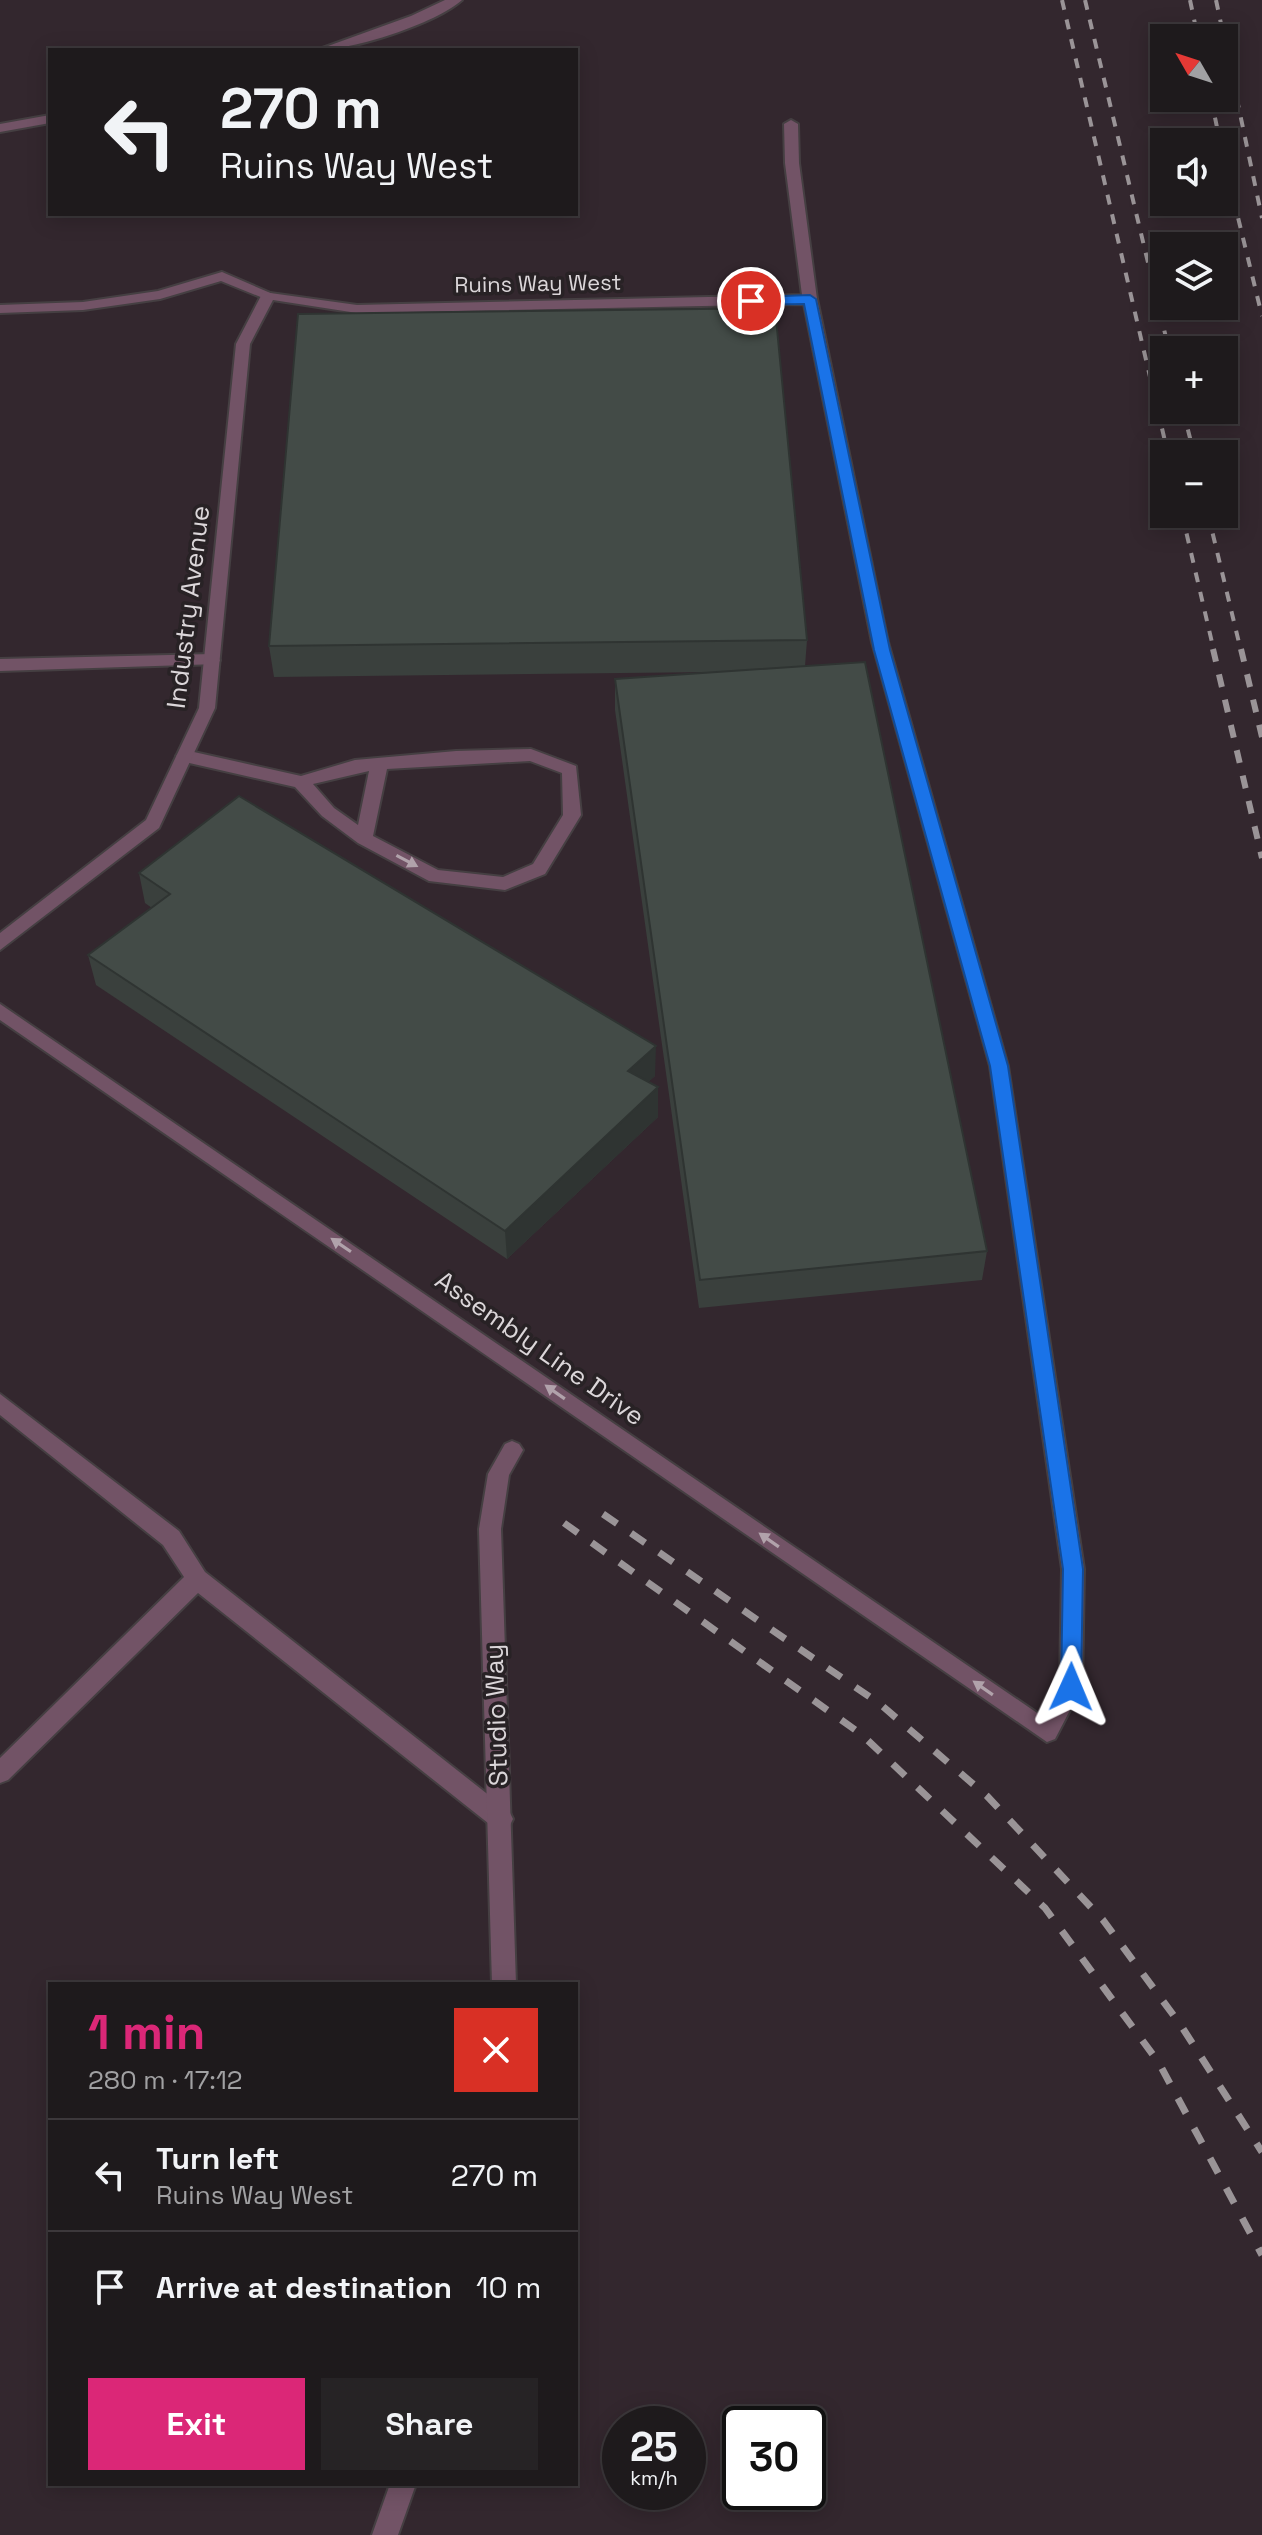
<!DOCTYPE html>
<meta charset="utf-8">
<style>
:root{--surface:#1e1a1c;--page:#262325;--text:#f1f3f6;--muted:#a1a1a3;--line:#3c383b;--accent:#db2777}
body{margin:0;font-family:"Space Grotesk",sans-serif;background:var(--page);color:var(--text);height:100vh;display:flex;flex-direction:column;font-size:30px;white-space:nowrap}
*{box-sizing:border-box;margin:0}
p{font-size:26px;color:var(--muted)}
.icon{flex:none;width:44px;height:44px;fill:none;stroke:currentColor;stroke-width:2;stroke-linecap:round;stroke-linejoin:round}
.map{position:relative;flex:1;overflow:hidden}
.details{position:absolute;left:48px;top:1982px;width:530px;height:504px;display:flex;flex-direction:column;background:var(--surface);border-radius:0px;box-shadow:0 4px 20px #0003,0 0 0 2px var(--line)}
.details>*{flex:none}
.banner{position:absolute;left:48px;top:48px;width:530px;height:168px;border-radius:0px;box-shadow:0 4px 20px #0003,0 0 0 2px var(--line);background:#1e1a1c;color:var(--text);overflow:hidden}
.needle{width:52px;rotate:309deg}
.fabs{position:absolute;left:1150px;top:24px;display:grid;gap:16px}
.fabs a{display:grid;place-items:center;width:88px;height:88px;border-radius:0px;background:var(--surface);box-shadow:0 4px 20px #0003,0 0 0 2px var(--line);font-size:40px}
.speed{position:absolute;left:602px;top:2406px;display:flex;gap:16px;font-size:40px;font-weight:700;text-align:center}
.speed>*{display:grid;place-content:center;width:104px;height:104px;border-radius:50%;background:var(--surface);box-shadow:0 4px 20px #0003,0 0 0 2px var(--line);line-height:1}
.speed small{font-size:20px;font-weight:400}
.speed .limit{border:4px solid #111;border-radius:12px;background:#fff;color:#111}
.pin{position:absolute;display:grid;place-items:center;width:68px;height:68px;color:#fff;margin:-34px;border:4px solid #fff;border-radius:50%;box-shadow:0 2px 8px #0007}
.me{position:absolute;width:88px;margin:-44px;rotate:1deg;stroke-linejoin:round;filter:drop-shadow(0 0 6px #0008)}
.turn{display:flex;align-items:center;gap:28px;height:168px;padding:0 40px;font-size:36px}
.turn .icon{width:104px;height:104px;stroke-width:2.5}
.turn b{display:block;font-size:56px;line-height:68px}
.round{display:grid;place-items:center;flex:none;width:84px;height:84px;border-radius:0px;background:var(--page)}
.overview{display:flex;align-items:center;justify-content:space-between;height:136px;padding:0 40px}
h1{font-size:48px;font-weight:700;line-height:60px;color:var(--accent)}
.primary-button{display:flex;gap:16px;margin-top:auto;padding:16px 40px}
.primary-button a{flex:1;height:92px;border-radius:0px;background:var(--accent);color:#fff;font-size:32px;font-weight:700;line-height:92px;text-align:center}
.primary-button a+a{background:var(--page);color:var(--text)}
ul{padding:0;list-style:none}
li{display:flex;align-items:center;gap:24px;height:112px;padding:0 40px;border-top:2px solid var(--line)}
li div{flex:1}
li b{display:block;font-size:30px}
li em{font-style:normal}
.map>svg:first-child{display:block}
.built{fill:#33272e;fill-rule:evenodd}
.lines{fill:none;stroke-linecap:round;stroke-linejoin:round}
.service-casing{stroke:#453f42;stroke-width:4}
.minor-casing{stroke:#453f42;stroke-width:4}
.service{fill:#725366;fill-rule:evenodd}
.minor{fill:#725366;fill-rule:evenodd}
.rail-far2{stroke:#9a9497;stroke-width:4;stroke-dasharray:10 10;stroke-linecap:butt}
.rail-far1{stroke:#9a9497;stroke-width:6;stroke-dasharray:13 13;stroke-linecap:butt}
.rail{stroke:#9a9497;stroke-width:7;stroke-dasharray:17 17;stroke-linecap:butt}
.wall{fill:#3a403d}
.shaded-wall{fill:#2f3432}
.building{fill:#434b47;stroke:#2f3432;stroke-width:2}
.oneway{fill:#b1a2ab}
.route{fill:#1a73e8;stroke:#114b97;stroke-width:2}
.labels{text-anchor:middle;stroke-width:7;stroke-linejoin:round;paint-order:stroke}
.far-street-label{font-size:22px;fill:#dbd6d9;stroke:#282225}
.street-label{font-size:26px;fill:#dbd6d9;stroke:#282225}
</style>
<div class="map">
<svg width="1262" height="2535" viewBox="0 0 1262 2535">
<rect width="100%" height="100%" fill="#282225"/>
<path class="built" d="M0,0H1262V2535H0ZM1164,38H1224V98H1164ZM50,50H576V214H50ZM1164,142H1224V202H1164ZM1164,246H1224V306H1164ZM1164,350H1224V410H1164ZM1164,454H1224V514H1164ZM50,1984H576V2484H50ZM620,2424H688V2492H620ZM740,2424H808V2492H740Z"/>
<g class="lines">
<g class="service-casing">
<path id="service" d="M445,0H462C435,24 353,50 317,50L411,16Z
M50,115V123L0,132V124Z
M222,272L275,295L263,298L221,281L160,299L83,310L0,313V305L83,302L158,291Z
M212,654L220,660L218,664L0,671V659Z
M531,749L576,766L581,815L545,874L505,890L429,881L358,843L322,816L295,787L185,762L176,756L185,750L301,776L355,760L456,751ZM530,761L562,773L563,815L533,864L503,877L438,870L373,836L387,769ZM369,771L358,825L334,808L313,784Z
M0,1394L179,1531L205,1572L509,1811L513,1819L509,1827L501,1830L493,1827L198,1593L8,1780L0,1783V1758L184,1577L163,1545L0,1415Z"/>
</g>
<g class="minor-casing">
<path id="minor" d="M791,120L798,124L799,163L817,299L888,642L1008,1066L1084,1569L1082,1687L1055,1739L1047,1742L0,1020V1004L1043,1717L1060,1686L1062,1569L990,1066L872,642L804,304L357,313L273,300L250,344L215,708L159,828L0,950V933L146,820L199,708L236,344L263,292L357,305L802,295L785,163L784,124Z
M512,1441L519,1444L523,1450L509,1475L501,1529L516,1984H492L479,1529L488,1474L505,1444Z
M390,2484H416L398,2535H372Z"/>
</g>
<use href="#service" class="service"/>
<use href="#minor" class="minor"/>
<path class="rail-far2" d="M1062,0L1168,454
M1085,0L1169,350
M1190,0L1198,38
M1216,0L1262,218
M1211,98L1220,142
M1224,160L1262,316
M1183,410L1194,454
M1182,514L1214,651
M1208,514L1241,651"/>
<path class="rail-far1" d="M1213,649L1262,858
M1241,649L1262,737"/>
<path class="rail" d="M603,1514L880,1704L987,1796L1103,1920L1180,2024L1262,2152
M564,1523L861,1734L1045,1908L1159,2063L1262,2255"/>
</g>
<path class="wall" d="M807,640L805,666L987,1251L982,1280L699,1308L615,710V679L713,672L274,677L269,646Z
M139,873L655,1076L648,1082L658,1087V1117L507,1259L96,985L88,955L152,908L145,903Z"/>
<path class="shaded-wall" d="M656,1046L655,1076L628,1100V1071Z
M658,1087V1117L507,1259L505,1231Z"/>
<path class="building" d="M775,308L807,640L269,646L298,314Z
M865,662L987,1251L700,1280L615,679Z
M239,796L656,1046L628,1071L658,1087L505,1231L88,955L170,894L139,873Z"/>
<defs><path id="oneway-solid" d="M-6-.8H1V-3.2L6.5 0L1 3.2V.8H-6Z" transform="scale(2)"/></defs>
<g class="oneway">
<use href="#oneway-solid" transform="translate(407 861) rotate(28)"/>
<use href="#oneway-solid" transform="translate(341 1245) rotate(-146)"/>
<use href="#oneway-solid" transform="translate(555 1392) rotate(-145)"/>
<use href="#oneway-solid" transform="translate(769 1540) rotate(-145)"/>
<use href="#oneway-solid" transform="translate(983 1688) rotate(-145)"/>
</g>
<path class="route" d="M810,295L816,299L890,650L1008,1066L1083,1569L1081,1687L1078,1693L1071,1696L1064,1693L1061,1687L1063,1569L990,1066L874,650L804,304L751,305L745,301L751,297Z"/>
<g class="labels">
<g class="far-street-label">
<text transform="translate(538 283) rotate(-1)" y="8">Ruins Way West</text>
</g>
<g class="street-label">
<text transform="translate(188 607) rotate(-83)" y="9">Industry Avenue</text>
<text transform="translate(540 1348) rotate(35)" y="9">Assembly Line Drive</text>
<text transform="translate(496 1715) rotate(-92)" y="9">Studio Way</text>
</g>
</g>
</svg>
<div class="fabs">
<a><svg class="needle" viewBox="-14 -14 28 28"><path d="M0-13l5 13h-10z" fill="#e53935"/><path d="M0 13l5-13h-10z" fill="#a1a1a3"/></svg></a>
<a><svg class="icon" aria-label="sound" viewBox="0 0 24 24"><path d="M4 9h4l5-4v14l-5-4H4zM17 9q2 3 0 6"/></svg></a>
<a><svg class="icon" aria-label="layers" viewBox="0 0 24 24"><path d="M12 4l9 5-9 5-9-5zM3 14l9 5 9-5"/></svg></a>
<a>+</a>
<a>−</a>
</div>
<div class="speed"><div>25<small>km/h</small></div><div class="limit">30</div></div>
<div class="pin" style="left:751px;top:301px;background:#d93025"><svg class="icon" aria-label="arrive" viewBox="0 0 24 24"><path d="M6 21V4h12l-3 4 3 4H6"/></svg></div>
<svg class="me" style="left:1071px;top:1687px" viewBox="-20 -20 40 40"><path d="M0-17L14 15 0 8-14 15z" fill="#1a73e8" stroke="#fff" stroke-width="4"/></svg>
<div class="banner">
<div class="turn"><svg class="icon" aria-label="left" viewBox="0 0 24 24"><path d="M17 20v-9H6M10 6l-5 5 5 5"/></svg><div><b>270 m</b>Ruins Way West</div></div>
</div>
<section class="details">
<div class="overview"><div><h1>1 min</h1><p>280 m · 17:12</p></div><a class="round" style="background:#d93025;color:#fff"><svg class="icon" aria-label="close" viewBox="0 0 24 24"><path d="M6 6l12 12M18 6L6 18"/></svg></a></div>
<ul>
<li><svg class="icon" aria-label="left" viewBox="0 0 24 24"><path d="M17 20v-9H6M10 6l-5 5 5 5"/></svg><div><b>Turn left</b><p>Ruins Way West</p></div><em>270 m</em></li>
<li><svg class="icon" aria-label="arrive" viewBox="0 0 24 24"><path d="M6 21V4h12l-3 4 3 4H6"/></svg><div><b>Arrive at destination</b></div><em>10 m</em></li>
</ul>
<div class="primary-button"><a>Exit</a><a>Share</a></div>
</section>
</div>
